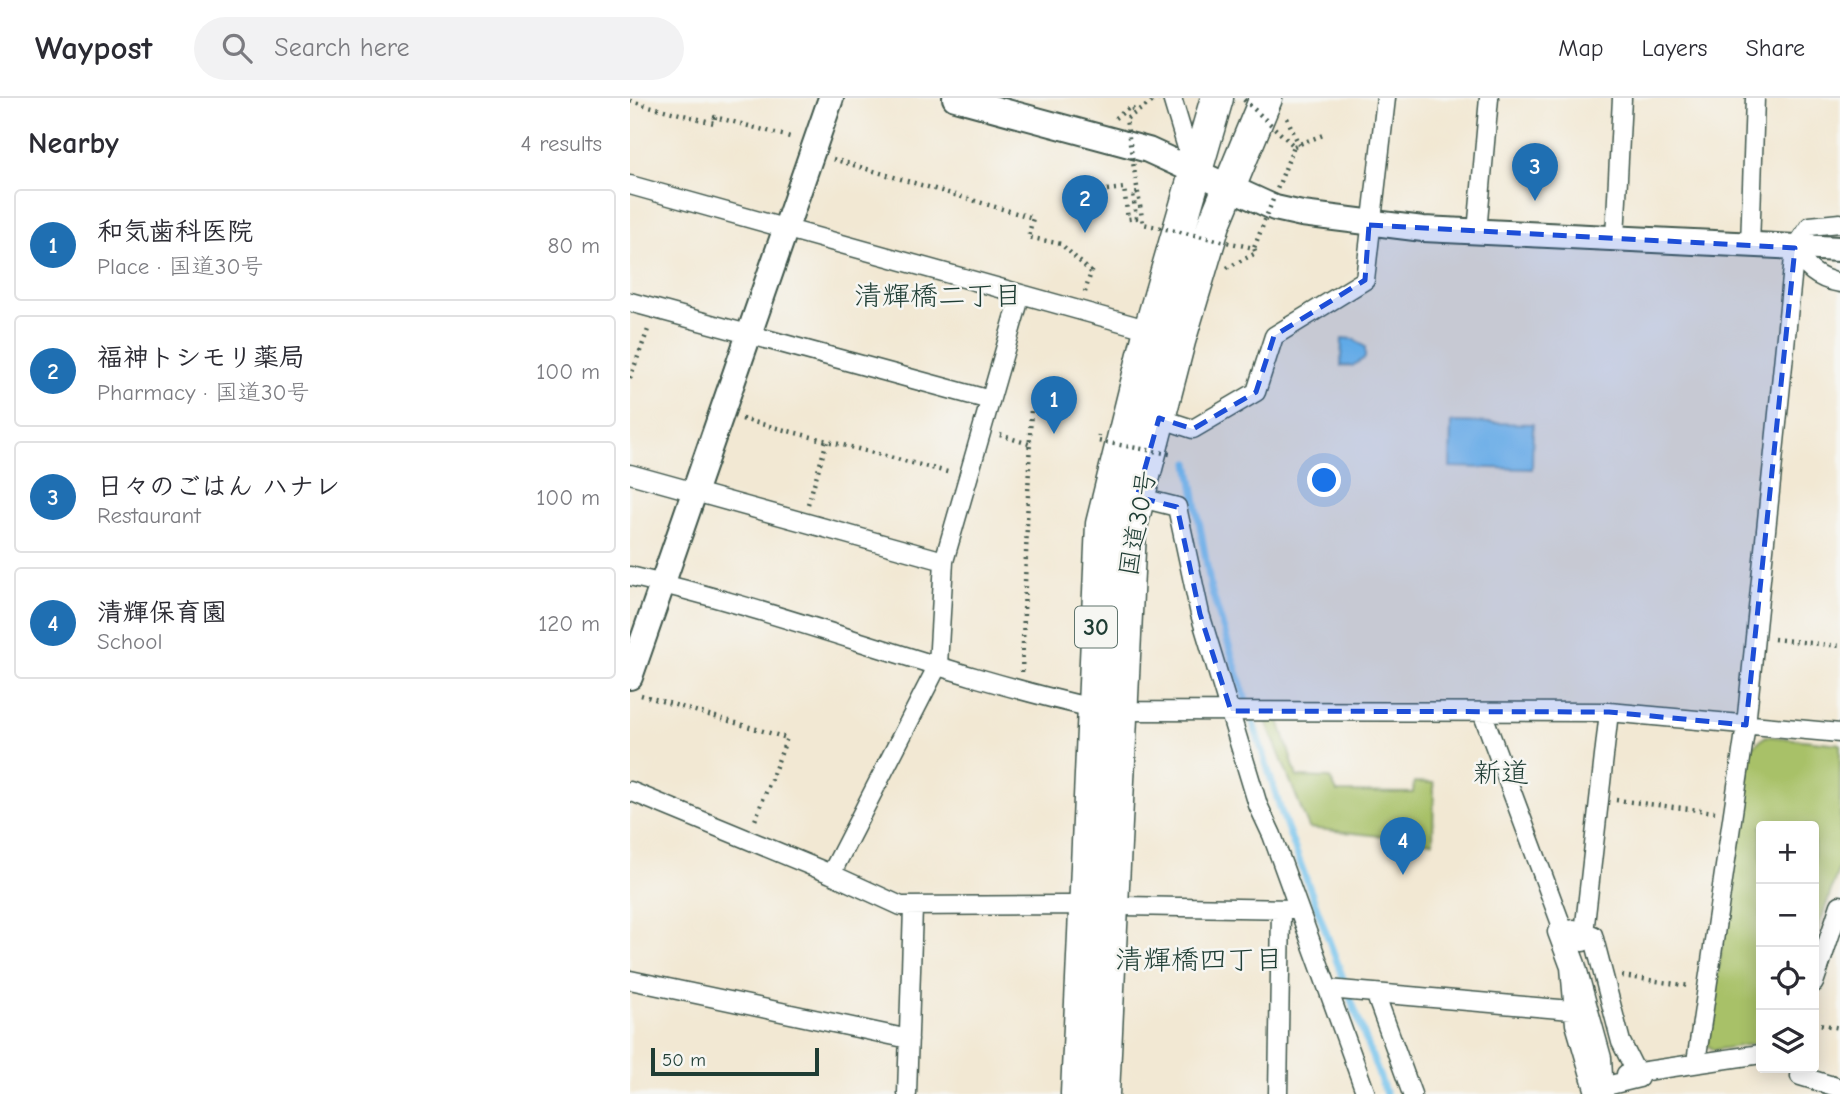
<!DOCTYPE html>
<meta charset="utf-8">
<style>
:root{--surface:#fff;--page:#f2f2f3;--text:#2b2b33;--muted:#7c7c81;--line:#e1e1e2;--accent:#1f6fb2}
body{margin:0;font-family:"Comic Neue","Klee One",sans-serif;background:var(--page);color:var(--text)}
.controls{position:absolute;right:21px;bottom:21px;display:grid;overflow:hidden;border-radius:7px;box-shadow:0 4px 18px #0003}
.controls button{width:63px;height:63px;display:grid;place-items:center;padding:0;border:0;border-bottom:2px solid var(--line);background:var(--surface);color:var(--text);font:35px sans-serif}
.scale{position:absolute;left:21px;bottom:18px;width:168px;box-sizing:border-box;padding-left:7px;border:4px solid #1f3d34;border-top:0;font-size:19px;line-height:24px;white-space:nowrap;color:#1f3d34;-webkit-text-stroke:5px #f6f6f2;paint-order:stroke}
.you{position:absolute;left:695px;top:383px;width:24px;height:24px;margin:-18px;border:5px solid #fff;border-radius:50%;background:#1a73e8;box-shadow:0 0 0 10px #1a73e833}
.badge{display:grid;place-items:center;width:46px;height:46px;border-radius:50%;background:var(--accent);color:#fff;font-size:23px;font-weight:700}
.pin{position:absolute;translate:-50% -58px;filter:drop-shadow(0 2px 4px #0008)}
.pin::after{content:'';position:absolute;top:37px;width:24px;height:21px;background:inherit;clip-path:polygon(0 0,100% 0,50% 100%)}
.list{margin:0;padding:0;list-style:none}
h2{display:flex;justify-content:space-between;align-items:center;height:91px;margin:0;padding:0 28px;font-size:30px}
h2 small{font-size:23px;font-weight:400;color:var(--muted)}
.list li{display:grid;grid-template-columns:46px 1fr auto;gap:21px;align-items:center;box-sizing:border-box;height:112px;margin:0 14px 14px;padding:0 14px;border:2px solid var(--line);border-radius:7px}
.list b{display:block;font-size:26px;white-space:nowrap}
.list p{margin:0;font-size:23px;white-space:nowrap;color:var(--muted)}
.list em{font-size:23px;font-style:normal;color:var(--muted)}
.icon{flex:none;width:38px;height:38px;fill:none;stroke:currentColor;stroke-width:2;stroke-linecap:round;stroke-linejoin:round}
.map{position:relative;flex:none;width:1210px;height:996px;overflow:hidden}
header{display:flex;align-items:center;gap:42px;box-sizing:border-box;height:98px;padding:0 35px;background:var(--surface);border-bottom:2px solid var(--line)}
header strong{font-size:33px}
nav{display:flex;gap:38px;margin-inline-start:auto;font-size:24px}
.search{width:490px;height:63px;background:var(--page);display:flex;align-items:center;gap:18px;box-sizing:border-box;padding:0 24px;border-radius:38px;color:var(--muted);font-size:26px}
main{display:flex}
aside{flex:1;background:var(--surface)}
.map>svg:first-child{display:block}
.green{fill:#a8c167;stroke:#647f4e;stroke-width:2}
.water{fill:#71c1ec;stroke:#487f90;stroke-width:2}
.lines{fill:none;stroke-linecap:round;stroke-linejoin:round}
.stream{stroke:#71c1ec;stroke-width:7}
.street-casing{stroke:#3f574c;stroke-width:21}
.secondary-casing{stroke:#3f574c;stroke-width:28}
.highway-casing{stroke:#3f574c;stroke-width:35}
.path{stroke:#3f574c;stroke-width:4.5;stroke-dasharray:2 5;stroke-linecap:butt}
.street{stroke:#fff;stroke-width:18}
.secondary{stroke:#fff;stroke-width:24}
.highway{stroke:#fff;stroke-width:32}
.path-bridge{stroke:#3f574c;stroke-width:4.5;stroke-dasharray:2 5;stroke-linecap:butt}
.marked{fill:#1d4ed8;fill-opacity:0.2;stroke:#1d4ed8;stroke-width:5;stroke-dasharray:14 9;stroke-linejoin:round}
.labels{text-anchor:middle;stroke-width:5;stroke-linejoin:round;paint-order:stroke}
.shield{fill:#f6f6f2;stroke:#60746d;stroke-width:2}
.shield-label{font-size:24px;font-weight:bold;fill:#1f3d34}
.street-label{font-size:26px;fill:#1f3d34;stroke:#f6f6f2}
.neighbourhood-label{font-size:28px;fill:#1f3d34;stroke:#f6f6f2}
</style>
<header>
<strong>Waypost</strong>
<div class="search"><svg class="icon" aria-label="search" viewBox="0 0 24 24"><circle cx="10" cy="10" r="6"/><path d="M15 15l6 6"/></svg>Search here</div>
<nav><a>Map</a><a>Layers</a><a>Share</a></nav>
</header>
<main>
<aside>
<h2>Nearby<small>4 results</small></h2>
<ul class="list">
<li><span class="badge">1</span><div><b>和気歯科医院</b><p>Place · 国道30号</p></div><em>80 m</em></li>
<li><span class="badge">2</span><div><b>福神トシモリ薬局</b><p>Pharmacy · 国道30号</p></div><em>100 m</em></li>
<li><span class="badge">3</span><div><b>日々のごはん ハナレ</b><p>Restaurant</p></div><em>100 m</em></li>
<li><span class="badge">4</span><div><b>清輝保育園</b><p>School</p></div><em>120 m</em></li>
</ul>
</aside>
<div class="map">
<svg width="1210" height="996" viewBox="0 0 1210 996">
<rect width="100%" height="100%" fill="#f6f6f2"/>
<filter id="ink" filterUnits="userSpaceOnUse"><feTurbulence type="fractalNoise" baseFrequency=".0143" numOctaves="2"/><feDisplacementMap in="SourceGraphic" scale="14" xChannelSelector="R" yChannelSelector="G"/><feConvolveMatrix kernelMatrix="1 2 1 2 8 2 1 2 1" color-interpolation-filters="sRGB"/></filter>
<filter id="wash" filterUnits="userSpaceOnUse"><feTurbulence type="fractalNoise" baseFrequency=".00686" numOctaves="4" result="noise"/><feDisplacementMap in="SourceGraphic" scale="28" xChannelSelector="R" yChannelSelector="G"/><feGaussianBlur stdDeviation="1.57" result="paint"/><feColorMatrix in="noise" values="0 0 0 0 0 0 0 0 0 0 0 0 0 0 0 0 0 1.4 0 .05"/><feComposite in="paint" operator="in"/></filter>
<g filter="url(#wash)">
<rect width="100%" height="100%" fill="#f2e8d3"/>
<path class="green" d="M649 622 667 679 700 680 707 694 783 695 784 684 804 685 803 744 679 730 636 623Z
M1136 638 1210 646V766L1184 843V728H1131V945L1084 952 1077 947 1121 649Z"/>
<path class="water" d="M712 240 723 241 735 249V260L722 268H711Z
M821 324 903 326 902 371 820 369Z"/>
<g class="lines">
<path class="stream" d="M559 365 581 491 652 716 756 996"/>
</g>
</g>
<g filter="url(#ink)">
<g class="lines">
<g class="street-casing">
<path id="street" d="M542 0 563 70
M0 87 520 232
M847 134 859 0
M985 140 992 0
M1120 148 1125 0
M1165 150C1175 170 1187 181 1210 185
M0 204 360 302
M529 320 563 331 626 294 644 238 735 182 756 0
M0 376 314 463
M507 399 547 409 570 516 628 707 642 737 736 996
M0 478C157 514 307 575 463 610L490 613 979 614 1210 635
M852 614 946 866 972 960 974 996
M0 693 201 776 271 808 437 807 667 811
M201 776 308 567 314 463 391 196
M944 831 963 837 991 944 1009 980 964 991 945 926 940 869 927 834Z
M953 844 979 614
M0 882 279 941
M1184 885 1210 807
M698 891 953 913
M745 895 782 996
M1066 964 1116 627 1165 150 1180 128 1210 125
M996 976 1131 956
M1170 978 1210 990
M277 996 283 810
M648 996 651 813"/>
</g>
<g class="secondary-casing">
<path id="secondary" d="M325 0 518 52 645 110 672 116 793 131 1210 151
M0 579 201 0"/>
</g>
<g class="highway-casing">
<path id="highway" d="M447 996 472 426 520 232 587 0
M473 996 500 432 549 243 584 126 636 0"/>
</g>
<path class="path" d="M0 3 84 25 85 19 164 40
M485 20 501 9 506 15
M657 20 669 47
M664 48 696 36
M203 61 403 120 398 139 431 146 461 174 455 194
M477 92 494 90 498 121 506 120 503 95 508 94
M597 170 626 155 624 150
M0 280 19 229
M112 321 321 375
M370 337 399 346
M178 406 197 343
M1144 541 1210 548
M392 574 401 309
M11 597 157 640 124 725
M986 702 1085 714
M992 878 1060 888
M1184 925 1210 930"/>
<use href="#street" class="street"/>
<use href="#secondary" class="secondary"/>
<use href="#highway" class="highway"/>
<path class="path-bridge" d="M528 0 496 21 513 126 624 150 664 48 612 0
M469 337 468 343 540 356 539 360"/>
</g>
</g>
<path class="marked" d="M739 127 1165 150 1116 627 979 614 601 613 570 516 547 409 507 399 529 320 563 331 626 294 644 238 735 182Z"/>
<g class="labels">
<rect class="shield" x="445" y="508.5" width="42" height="41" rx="5"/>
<g class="shield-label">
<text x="466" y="537">30</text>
</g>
<g class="street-label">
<text transform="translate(507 425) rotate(-80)" y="9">国道30号</text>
</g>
<g class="neighbourhood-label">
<text x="308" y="207">清輝橋二丁目</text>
<text x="871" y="684">新道</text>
<text x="569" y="871">清輝橋四丁目</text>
</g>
</g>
</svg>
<div class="controls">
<button>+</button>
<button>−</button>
<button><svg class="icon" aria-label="locate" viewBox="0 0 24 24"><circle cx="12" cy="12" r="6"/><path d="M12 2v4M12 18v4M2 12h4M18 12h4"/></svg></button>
<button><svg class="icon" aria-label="layers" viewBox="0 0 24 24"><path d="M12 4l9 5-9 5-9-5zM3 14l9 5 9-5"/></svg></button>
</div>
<div class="scale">50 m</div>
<div class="you"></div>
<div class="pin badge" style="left:424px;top:336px">1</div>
<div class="pin badge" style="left:455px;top:135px">2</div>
<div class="pin badge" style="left:905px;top:103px">3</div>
<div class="pin badge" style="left:773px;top:777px">4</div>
</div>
</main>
